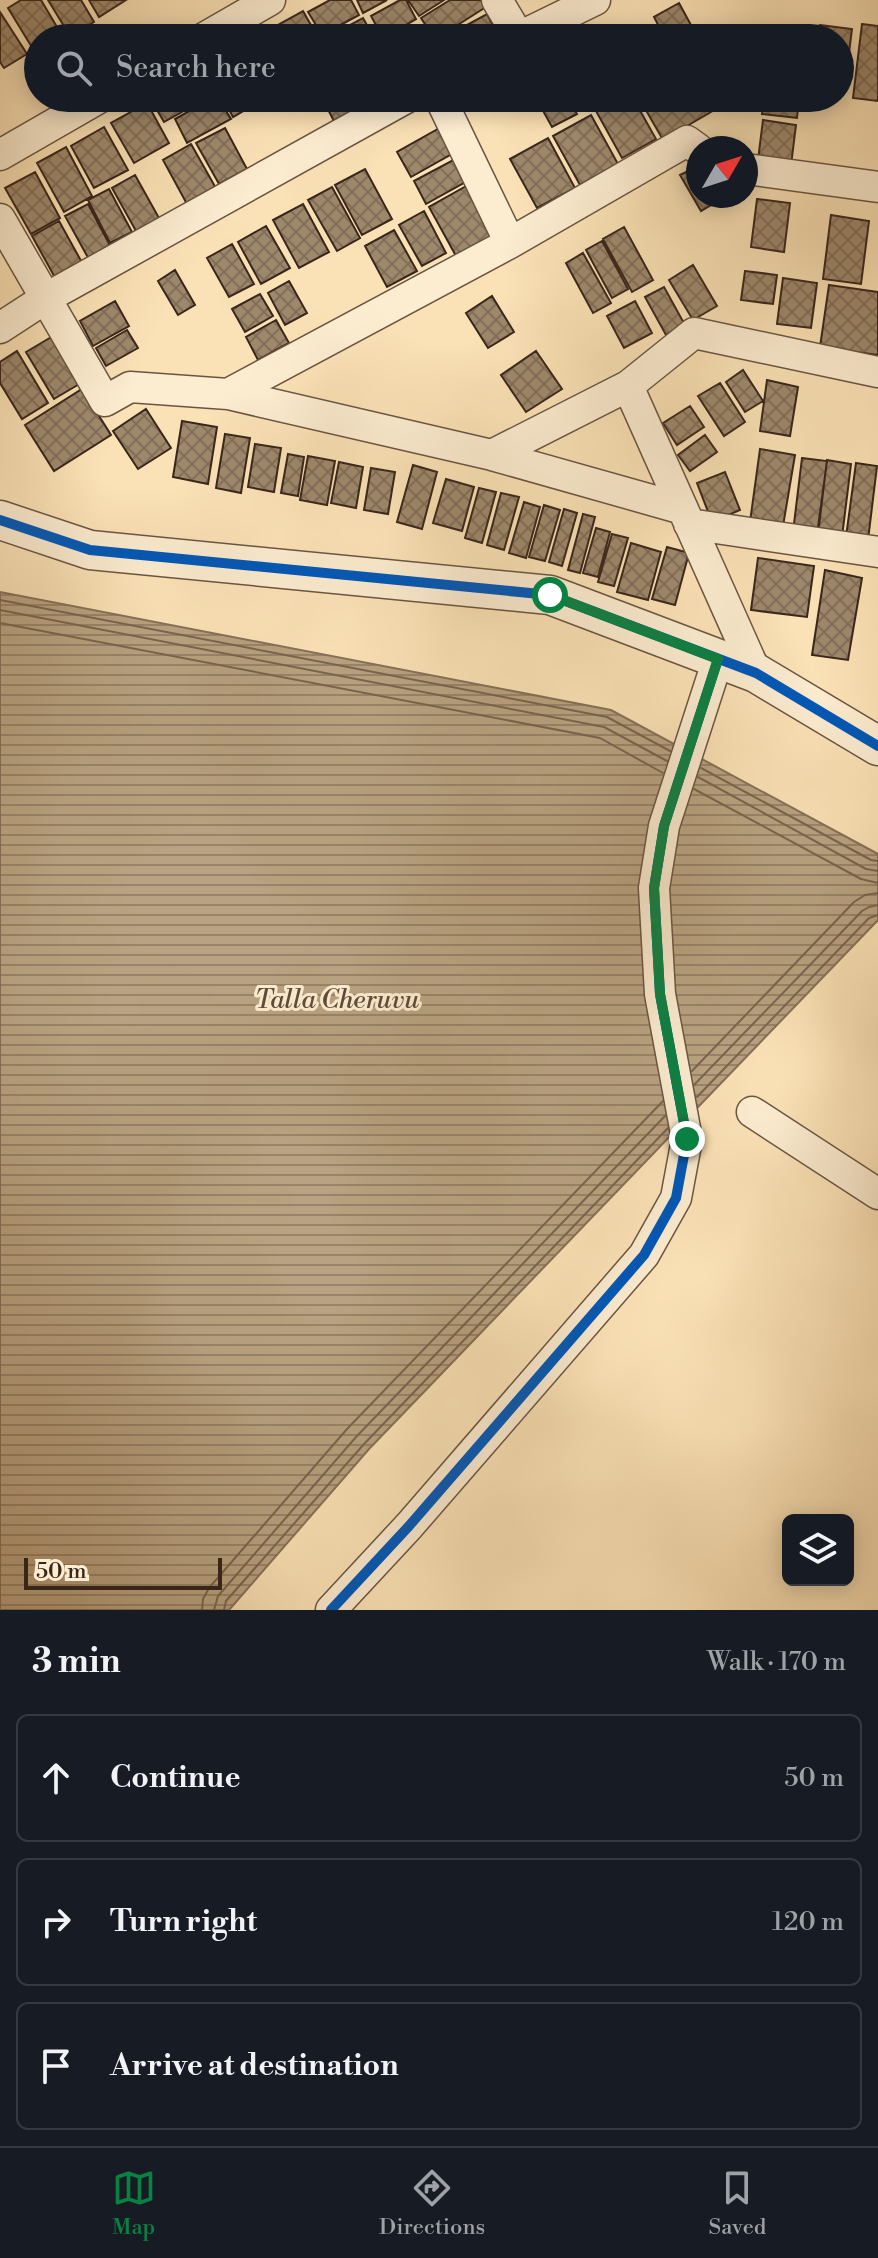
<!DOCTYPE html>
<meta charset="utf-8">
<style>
:root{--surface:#171b24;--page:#242831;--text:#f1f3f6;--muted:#9ea1a6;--line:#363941;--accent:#0b8043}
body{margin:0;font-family:"Libre Bodoni",serif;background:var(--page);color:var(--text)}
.controls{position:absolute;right:24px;bottom:24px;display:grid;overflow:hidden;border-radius:12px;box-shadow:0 4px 20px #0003}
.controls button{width:72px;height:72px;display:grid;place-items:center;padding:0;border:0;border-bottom:2px solid var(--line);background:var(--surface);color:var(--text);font:40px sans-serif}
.compass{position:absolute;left:686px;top:136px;width:72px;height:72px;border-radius:50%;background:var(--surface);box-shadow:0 4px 20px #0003;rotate:51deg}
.scale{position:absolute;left:24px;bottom:20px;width:198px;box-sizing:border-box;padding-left:8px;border:4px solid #39261b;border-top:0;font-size:22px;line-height:28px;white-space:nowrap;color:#39261b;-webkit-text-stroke:6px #fcecd0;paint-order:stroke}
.stop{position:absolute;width:24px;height:24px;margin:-18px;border:6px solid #0b8043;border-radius:50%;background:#fff}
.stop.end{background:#0b8043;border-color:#fff;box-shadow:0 2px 8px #0008}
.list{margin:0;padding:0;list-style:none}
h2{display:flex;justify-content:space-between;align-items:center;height:104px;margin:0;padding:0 32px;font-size:34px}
h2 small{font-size:26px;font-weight:400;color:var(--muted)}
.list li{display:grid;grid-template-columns:52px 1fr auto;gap:24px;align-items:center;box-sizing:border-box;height:128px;margin:0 16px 16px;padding:0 16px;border:2px solid var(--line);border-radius:12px}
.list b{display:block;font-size:30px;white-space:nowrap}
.list em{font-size:26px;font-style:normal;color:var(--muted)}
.icon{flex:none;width:44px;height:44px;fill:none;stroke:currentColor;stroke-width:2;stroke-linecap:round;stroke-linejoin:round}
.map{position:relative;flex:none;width:878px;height:1610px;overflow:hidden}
.search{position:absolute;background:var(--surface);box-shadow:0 4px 20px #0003;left:24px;right:24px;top:24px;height:88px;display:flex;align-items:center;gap:20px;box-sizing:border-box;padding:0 28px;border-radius:44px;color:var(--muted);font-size:30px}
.sheet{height:536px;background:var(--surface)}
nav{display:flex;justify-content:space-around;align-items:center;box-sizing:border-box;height:112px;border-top:2px solid var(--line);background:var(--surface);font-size:22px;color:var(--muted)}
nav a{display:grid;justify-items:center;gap:4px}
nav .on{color:var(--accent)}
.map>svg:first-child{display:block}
.water{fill:url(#water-rules);stroke:#867058;stroke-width:2}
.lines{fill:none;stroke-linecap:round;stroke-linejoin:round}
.shore{stroke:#79644e;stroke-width:2}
.building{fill:url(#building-cross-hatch);stroke:#39261b;stroke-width:2}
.minor-casing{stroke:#6a5542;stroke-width:33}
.tertiary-casing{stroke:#6a5542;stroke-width:41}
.minor{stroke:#fcecd0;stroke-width:30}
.tertiary{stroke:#fcecd0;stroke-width:38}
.cycleway-casing{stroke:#fcecd0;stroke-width:15}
.cycleway{stroke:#0057b8;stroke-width:10}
.route{stroke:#0b8043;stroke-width:10}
.labels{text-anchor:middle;stroke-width:6;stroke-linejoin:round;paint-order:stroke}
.water-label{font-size:26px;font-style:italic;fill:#5f4b3a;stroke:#fcecd0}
</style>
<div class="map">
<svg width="878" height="1610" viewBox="0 0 878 1610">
<defs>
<pattern id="water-rules" width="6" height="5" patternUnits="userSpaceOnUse" patternTransform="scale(2)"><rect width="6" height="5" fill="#b9a281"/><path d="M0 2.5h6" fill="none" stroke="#978469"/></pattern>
<pattern id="building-cross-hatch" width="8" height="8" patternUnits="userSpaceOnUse" patternTransform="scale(2)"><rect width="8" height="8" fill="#9e886c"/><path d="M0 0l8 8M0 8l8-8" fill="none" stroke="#826f58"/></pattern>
</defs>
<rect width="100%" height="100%" fill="#fbe2b6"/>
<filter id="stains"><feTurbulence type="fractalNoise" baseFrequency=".0025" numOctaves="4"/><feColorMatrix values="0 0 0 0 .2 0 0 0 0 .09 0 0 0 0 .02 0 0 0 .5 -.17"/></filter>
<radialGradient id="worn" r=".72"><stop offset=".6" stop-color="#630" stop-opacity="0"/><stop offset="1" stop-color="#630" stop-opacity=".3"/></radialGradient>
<path class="water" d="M0 592 611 710 878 854V920L369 1449 229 1610H0Z"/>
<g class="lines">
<path class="shore" d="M0 600 607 717 670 751
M0 610 604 727 667 761
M0 623 600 738 663 773
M701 768 871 860 878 861
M698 777 866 869 878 871
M694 789 861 879 878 883
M692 1071 854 902 865 895 878 893
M694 1085 862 911 869 907 878 905
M697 1097 869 918 878 915
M202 1610 203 1599 209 1588 347 1429 663 1101
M214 1610 218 1596 356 1437 665 1116
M224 1610 226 1601 364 1444 668 1128"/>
</g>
<path class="building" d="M21 0H41L63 37 38 38V52L36 54 8 8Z
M48 0H81L94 22 70 36Z
M89 0H126L99 17Z
M330 0H351L359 15 322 35 308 12Z
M357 0H387L363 13Z
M400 0H406L416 19 383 38 371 16Z
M408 0H444L419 16Z
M450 0H482L486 7 437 38H434L421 18Z
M679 3 698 38H665L654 17Z
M303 11 316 34 309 38H269L265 32Z
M0 12 27 54 4 68 0 62Z
M487 14 500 38H443Z
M363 18 374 38H333L331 35Z
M862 24 878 26V101L853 98Z
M820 25 852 29 844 92H840V38H818Z
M150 98H207L164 122Z
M213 98H218L231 119 187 143 175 119Z
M223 98H263L264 99 233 117Z
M322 98H365L370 108 336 125Z
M536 98H568L577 114 552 127Z
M574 98H605L581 111Z
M621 98H633L656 139 622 158 596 111Z
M639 98H719L723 105 663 140Z
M764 98H799L797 118 762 114Z
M147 103 169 143 134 163 111 123Z
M591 115 618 164 580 185 553 136Z
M763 120 796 125 791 165 758 160Z
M443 126 457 151 411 177 397 152Z
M104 127 128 170 94 188 71 146Z
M225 128 247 169 219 184 196 143Z
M548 138 575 188 537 208 510 159Z
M191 144 217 190 188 206 163 160Z
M66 147 92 196 64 212 37 163Z
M457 158 469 180 426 204 414 181Z
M698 166V196L724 197 701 211 680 175Z
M365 169 392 219 362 235 335 185Z
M35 172 60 218 31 234 5 188Z
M135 175 159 218 136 231 112 188Z
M468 185 495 234 456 256 429 207Z
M332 187 360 238 337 251 308 200Z
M109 189 132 232 110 243 88 200Z
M757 199 790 203 784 252 751 247Z
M88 204 113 251 91 263 65 216Z
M303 204 329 252 299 268 273 220Z
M424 211 446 253 422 266 399 225Z
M831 215 869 221 861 284 823 279Z
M59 221 85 268 58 283 32 236Z
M266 226 290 268 261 284 238 242Z
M624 227 653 280 632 292 603 239Z
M394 230 417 271 387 287 365 246Z
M602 241 628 289 612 298 586 250Z
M232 244 254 284 229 297 207 258Z
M583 253 611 303 593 313 566 263Z
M693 265 717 306 693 320 669 280Z
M175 270 195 305 178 315 158 281Z
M745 271 777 275 773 304 741 300Z
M783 278 817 283 811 328 777 324Z
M289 281 307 313 285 325 268 293Z
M829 285 878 292V355L820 347Z
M664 287 685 325 666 335 645 297Z
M260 294 273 316 245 332 232 309Z
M492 296 514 332 488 348 466 313Z
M115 301 129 326 93 346 80 321Z
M635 301 652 333 624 348 607 316Z
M276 320 289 343 258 360 246 337Z
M127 330 138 348 106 366 96 348Z
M53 336 81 383 54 399 26 352Z
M17 351 48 403 22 419 0 383V362Z
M536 351 562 389 526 412 501 375Z
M743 370 763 401 745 412 726 382Z
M767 380 798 387 790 436 760 431Z
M720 383 745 422 724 436 698 396Z
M82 389 111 435 54 471 25 425Z
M690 406 704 427 677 445 663 423Z
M146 409 171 448 138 469 113 431Z
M182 421 217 427 208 484 173 477Z
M225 434 250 438 241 493 216 488Z
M705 435 717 452 690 471 678 455Z
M255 444 281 448 274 492 248 487Z
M760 449 795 455 783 526 750 522Z
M288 454 304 457 298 496 281 493Z
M308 456 335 461 327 505 300 500Z
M802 458 827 461 817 535 793 532Z
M827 460 851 464 842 537 818 534Z
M339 462 363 467 356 508 331 503Z
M856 463 877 466 868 540 846 537Z
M413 465 437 472 422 529 397 522Z
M371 468 395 472 388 514 364 510Z
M725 472 740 510 712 522 697 483Z
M446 479 474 487 462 531 433 523Z
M479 488 496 492 482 543 465 538Z
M501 493 519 497 504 550 487 545Z
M524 502 540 507 526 558 509 553Z
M544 505 560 510 545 561 529 557Z
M564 509 577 513 562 566 549 562Z
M583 514 595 517 580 573 568 570Z
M596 528 610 532 598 577 583 573Z
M612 534 628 538 614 586 598 582Z
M631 543 661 552 648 600 617 592Z
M667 547 689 553 675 605 652 599Z
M758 558 814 566 807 617 751 610Z
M825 570 862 578 848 660 812 655Z"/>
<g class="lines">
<g class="minor-casing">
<path id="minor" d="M497 0 519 37 595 0
M204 38 270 0
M440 98 510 243
M0 155 99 98
M746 169 878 187
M0 219 105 401 130 387 228 394 510 243 687 141 698 149
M0 328 46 298 406 98
M228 394 492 455 683 509
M492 455 628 386
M689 524 878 552
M756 673 628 386 694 333 878 372
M752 1112 878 1194
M331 1610 409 1526 644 1255 676 1198 687 1139 660 994 654 888 664 826 718 659"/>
</g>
<g class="tertiary-casing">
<path id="tertiary" d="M0 520 90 550 550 595 756 673 878 746"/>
</g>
<use href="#minor" class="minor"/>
<use href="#tertiary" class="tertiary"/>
<g class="cycleway-casing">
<path id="cycleway" d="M0 520 90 550 550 595 756 673 878 746
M331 1610 409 1526 644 1255 676 1198 687 1139 660 994 654 888 664 826 718 659"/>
</g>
<use href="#cycleway" class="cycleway"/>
</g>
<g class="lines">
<path class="route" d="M550 595 718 659 664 826 654 888 660 994 687 1139"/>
</g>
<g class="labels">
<g class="water-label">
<text x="337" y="1008">Talla Cheruvu</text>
</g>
</g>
<rect width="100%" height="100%" filter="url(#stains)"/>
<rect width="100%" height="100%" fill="url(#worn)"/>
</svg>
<div class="controls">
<button><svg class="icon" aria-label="layers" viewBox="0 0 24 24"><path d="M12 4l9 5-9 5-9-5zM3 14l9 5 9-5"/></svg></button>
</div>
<svg class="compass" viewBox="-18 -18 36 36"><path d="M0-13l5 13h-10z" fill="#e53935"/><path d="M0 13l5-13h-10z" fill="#9ea1a6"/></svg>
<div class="scale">50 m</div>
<div class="stop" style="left:550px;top:595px"></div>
<div class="stop end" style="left:687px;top:1139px"></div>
<div class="search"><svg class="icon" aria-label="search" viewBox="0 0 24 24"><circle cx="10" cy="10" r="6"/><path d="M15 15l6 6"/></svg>Search here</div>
</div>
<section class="sheet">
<h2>3 min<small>Walk · 170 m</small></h2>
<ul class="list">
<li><svg class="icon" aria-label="ahead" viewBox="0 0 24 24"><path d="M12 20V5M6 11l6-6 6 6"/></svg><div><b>Continue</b></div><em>50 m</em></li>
<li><svg class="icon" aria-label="right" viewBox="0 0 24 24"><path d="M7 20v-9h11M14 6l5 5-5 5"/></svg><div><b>Turn right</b></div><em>120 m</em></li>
<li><svg class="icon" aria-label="arrive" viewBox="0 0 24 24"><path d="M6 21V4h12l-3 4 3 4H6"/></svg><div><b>Arrive at destination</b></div></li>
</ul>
</section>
<nav>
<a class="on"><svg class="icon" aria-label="map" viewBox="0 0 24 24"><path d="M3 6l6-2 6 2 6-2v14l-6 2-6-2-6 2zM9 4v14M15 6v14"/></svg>Map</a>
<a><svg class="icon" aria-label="directions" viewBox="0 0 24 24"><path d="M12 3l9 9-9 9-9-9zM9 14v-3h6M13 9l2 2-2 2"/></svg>Directions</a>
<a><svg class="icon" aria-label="saved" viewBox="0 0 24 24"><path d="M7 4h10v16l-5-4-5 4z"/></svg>Saved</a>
</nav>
